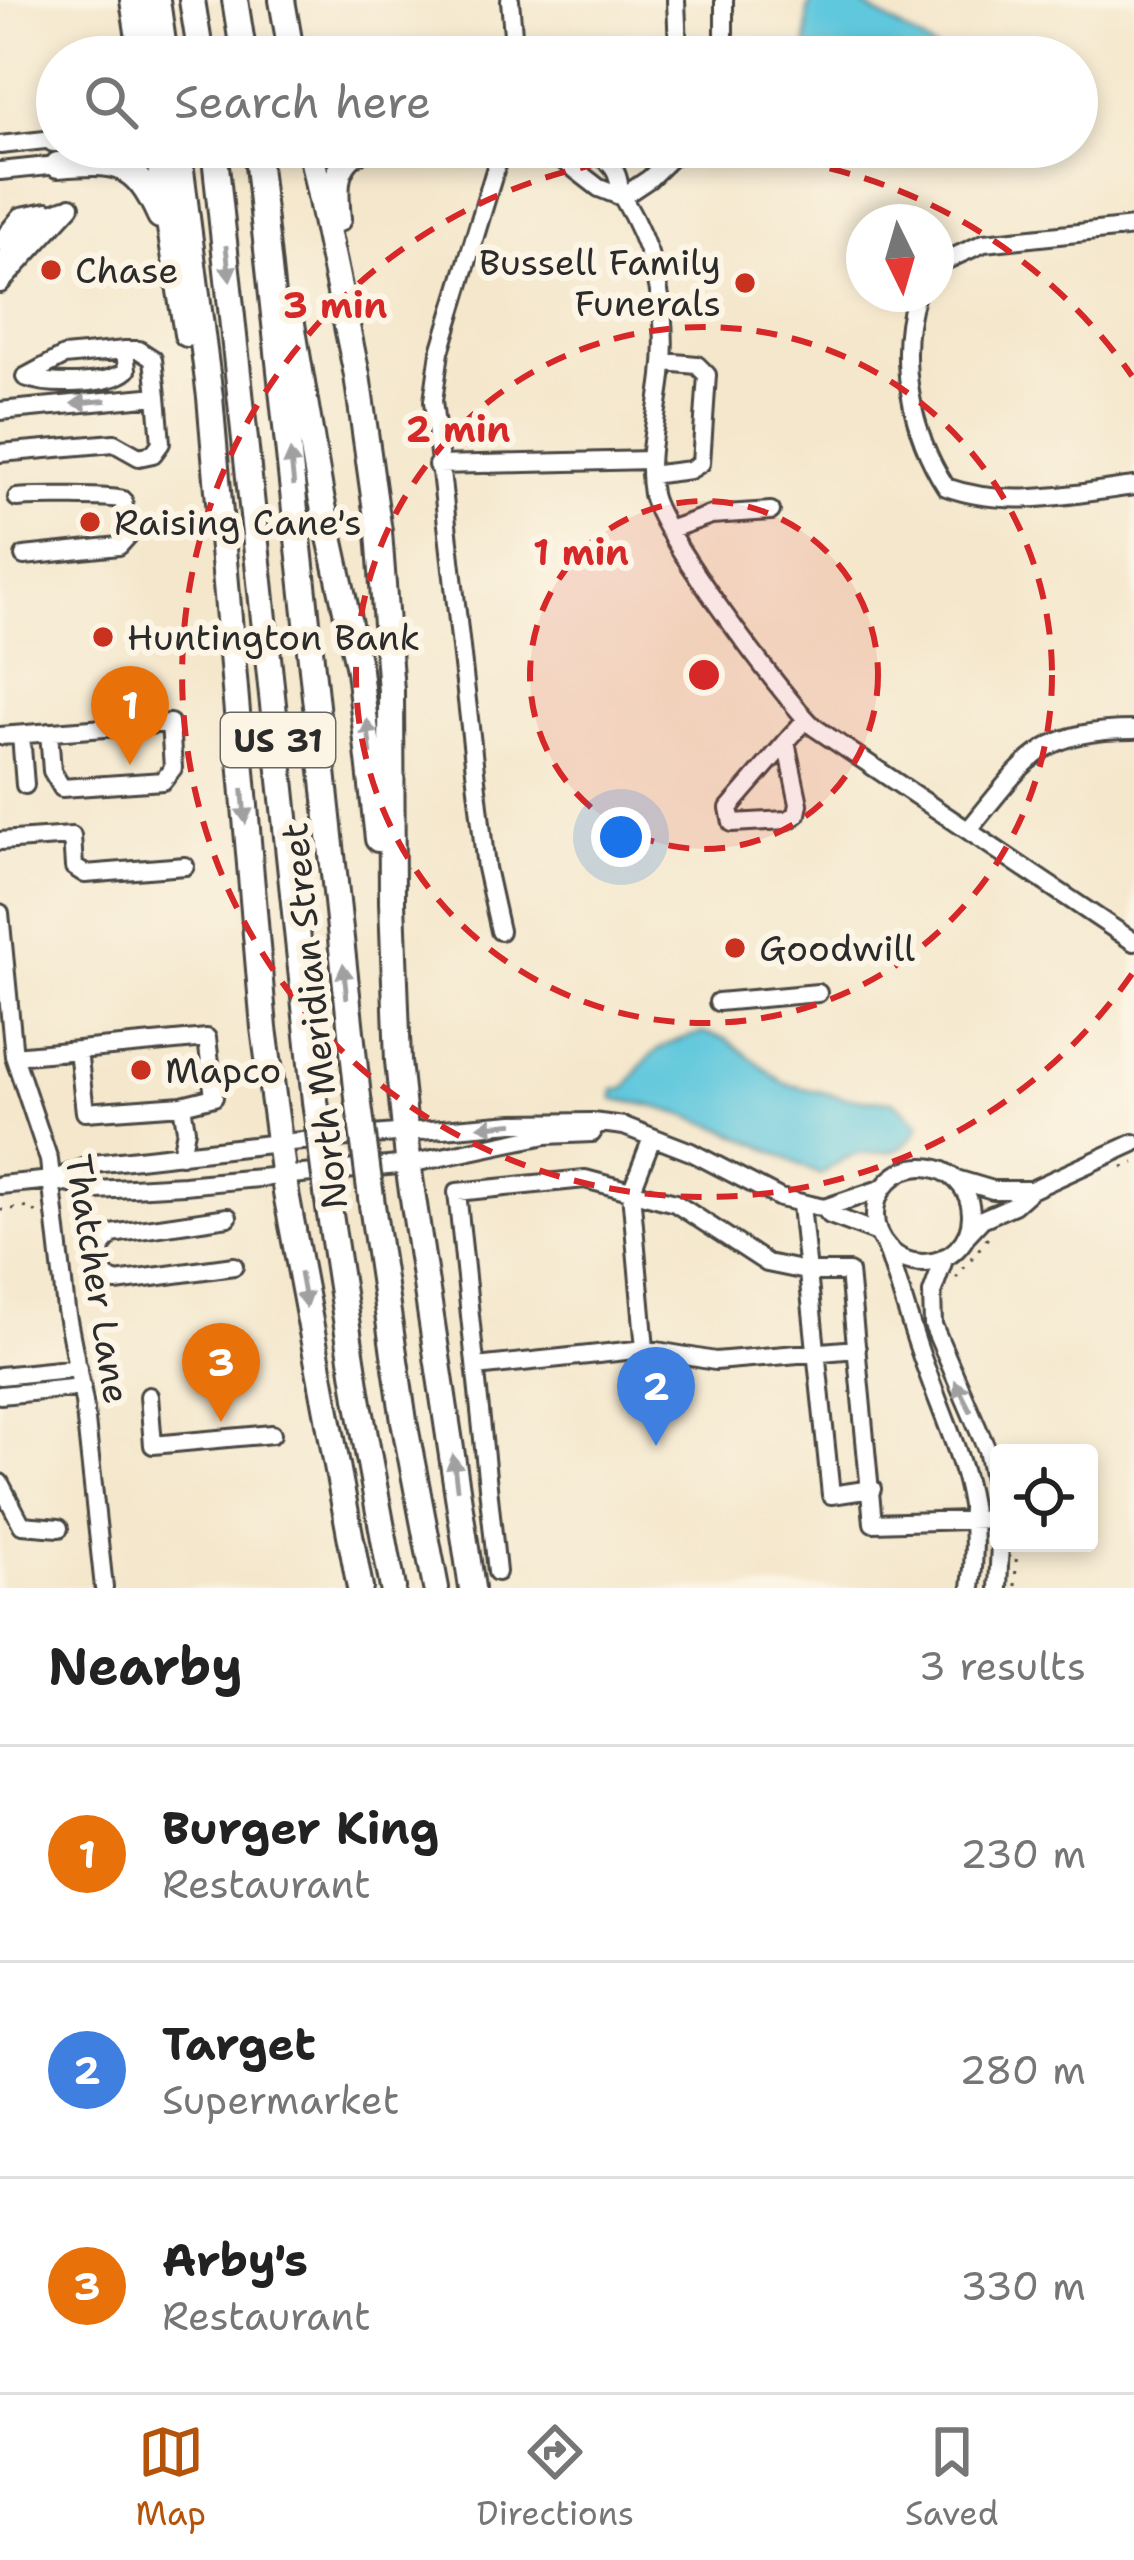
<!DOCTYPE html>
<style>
:root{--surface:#fff;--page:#f2f2f2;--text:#222;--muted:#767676;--line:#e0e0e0;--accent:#b45309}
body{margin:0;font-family:"Shantell Sans",sans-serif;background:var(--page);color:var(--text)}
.controls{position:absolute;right:36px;bottom:36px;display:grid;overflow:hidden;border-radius:12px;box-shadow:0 6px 18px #0003}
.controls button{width:108px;height:108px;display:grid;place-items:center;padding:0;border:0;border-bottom:3px solid var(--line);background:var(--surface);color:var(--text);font:60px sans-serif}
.compass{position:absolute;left:846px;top:204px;width:108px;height:108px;border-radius:50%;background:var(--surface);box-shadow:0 6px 18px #0003;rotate:175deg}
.you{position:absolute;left:621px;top:837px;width:42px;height:42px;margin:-30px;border:9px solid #fff;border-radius:50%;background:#1a73e8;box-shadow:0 0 0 18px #1a73e833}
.badge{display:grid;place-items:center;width:78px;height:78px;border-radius:50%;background:var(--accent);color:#fff;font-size:39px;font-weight:700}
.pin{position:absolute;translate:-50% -99px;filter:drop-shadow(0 3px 6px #0008)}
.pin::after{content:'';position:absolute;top:63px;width:42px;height:36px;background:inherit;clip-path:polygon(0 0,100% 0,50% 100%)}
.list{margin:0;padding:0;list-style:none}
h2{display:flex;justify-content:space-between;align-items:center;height:156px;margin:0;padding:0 48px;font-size:51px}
h2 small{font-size:39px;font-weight:400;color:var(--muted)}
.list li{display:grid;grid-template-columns:78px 1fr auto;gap:36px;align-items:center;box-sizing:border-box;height:216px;padding:0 48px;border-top:3px solid var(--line)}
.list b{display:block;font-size:45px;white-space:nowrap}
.list p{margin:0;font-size:39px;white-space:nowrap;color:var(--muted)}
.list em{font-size:39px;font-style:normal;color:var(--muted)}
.icon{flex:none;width:66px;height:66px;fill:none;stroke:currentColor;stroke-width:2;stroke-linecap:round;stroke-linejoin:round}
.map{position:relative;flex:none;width:1134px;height:1588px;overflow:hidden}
.search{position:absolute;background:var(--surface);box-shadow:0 6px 18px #0003;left:36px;right:36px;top:36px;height:132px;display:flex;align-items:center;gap:30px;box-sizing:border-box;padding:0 42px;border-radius:66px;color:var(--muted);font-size:45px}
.sheet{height:804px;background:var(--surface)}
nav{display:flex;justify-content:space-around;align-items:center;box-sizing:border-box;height:168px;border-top:3px solid var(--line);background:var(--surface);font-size:33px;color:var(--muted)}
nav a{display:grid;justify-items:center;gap:6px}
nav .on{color:var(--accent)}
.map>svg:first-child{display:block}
.water{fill:#61c8dd;stroke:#467a84;stroke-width:3}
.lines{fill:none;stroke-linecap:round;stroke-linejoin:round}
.minor-casing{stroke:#494743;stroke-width:22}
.highway-casing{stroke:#494743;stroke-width:30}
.path{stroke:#494743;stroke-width:3;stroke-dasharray:3 9;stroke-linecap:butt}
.minor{stroke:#fff;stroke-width:16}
.highway{stroke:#fff;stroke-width:24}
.highway-bridge-casing{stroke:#494743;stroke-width:30;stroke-linecap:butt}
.highway-bridge{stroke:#fff;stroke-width:24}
.oneway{fill:#a0a0a0}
.ring{fill:none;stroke:#d62828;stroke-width:6;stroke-dasharray:21 15}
.poi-dot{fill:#c8321e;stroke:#fcf5e5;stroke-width:4.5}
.labels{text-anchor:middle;stroke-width:12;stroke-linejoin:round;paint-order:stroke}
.shield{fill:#fcf5e5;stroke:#6a6863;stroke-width:3}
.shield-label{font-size:33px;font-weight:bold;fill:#2b2b2b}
.poi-label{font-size:36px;fill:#2b2b2b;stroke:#fcf5e5;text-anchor:start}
.street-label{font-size:36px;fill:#2b2b2b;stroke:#fcf5e5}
.centre{fill:#d62828;stroke:#fcf5e5;stroke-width:6}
.ring-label{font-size:36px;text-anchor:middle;font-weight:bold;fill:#d62828;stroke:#fcf5e5;stroke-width:12;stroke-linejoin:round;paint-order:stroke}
</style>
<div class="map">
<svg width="1134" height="1588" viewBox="0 0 1134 1588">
<rect width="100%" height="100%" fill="#fcf5e5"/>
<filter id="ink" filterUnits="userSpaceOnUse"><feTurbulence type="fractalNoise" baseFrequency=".00833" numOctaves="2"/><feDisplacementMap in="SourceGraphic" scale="24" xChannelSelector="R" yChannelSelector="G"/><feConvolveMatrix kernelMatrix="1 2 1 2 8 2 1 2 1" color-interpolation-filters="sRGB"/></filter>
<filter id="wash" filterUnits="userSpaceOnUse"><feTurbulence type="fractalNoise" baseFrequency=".004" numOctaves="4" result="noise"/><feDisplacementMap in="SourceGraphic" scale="48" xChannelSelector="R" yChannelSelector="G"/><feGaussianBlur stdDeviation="2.7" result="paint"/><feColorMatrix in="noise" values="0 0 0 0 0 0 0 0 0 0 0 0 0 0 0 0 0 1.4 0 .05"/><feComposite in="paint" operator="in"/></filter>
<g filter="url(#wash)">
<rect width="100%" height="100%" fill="#f4e7cc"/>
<path class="water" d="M815 0H855L948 57H806L808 7Z
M703 1033 726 1039 785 1084 848 1098 893 1101 920 1124C901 1161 888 1149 854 1155 842 1158 830 1168 820 1175 753 1141 689 1109 614 1099V1090L625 1089C650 1052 659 1043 703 1033Z"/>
</g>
<g filter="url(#ink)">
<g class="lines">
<g class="minor-casing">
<path id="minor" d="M510 0 515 57
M724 0V57
M673 57 678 50 676 0
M0 145 54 139
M546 147 599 188 622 197
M591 147C599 155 612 163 616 173 620 182 619 191 624 200 656 255 669 311 662 376 658 415 645 455 652 494 659 532 783 698 814 727L1134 942
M0 171 58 165
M622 197 649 179 682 147
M0 242 21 216 47 211
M0 264 39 218 65 208
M936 265 984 243 1134 227
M0 284 71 206
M916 294C896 357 911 433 946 487 1007 509 1072 494 1134 486
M125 350 127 370C109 386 47 386 25 377L64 356Z
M125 350H139L153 359 157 396
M0 411 157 396 161 443 153 454 139 457 114 443 0 453
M437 465 650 460
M650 475 690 470 701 463 707 375 697 365 664 362
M17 498C32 496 114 496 123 500L128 536 119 546 24 556
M668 530 711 515 771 511
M21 735 25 785
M0 736 170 723 173 768 163 781 62 788 52 771 49 732
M786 742 799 804 797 814 788 820 732 823 729 808 806 719
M970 828C1026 760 1039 730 1134 730
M0 841 72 836 74 867 85 874 185 866
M0 913 14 1056 49 1160 66 1310 84 1402 104 1588
M500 931 486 868 433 401 440 352 502 147
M718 1002 818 993
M78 1050 85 1112 182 1105
M14 1056 207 1038 214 1097 182 1105 186 1130 181 1155
M875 1215a48 48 0 1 1 96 0a48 48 0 1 1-96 0Z
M956 1179 993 1190H1031
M53 1180 97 1190 184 1185 409 1164 546 1135 592 1133
M0 1185 52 1180 94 1164 279 1143 513 1123 592 1122 624 1126 691 1152 780 1198 824 1208 830 1215 878 1233
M801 1205 831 1495 872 1489
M824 1208 883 1188
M228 1217 112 1234 100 1248 104 1276 116 1282 234 1266
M968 1234 982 1219 1014 1205 1031 1190 1134 1143
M886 1247C901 1288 911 1330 927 1371 957 1454 983 1496 971 1588
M945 1257 932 1293 933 1325 987 1450 999 1507
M645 1349 631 1192 652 1138
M476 1367 645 1349 715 1361 857 1349
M0 1376 78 1368
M0 1395 82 1387
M149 1396 153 1445 272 1434
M0 1483 22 1525 59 1528
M497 1572 457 1192 585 1179 675 1203 767 1263 811 1272H849L873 1523 999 1519
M998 1588 1000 1543"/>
</g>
<g class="highway-casing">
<path id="highway" d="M133 0 142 57
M157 0 165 57
M192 0 201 57
M235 0 244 57
M282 0 292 57
M54 139H57
M157 147 187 334
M178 147 210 397 264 1028 286 1193 360 1588
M214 147 315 1101
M256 147 358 1097
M310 147 357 375 379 532 391 691 392 902 398 1061 410 1178 472 1588
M58 165C116 160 135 160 160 216
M338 219C335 188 332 161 365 147
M290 312 321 496 359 670 378 839
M372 1205 404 1421 436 1588
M329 1208 358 1398 393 1588"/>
</g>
<path class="path" d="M1122 1167 1134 1163
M0 1210 31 1207 37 1214
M956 1278 991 1234
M1015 1586 1017 1543"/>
<use href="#minor" class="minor"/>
<use href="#highway" class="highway"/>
<g class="highway-bridge-casing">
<path id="highway-bridge" d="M358 1097 372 1205
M315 1101 329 1208"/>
</g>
<use href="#highway-bridge" class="highway-bridge"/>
</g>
<defs><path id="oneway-solid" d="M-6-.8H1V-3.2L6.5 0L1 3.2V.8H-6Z" transform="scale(3)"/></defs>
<g class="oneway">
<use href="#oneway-solid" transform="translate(228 263) rotate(83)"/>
<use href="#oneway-solid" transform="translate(89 402) rotate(175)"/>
<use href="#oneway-solid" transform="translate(292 468) rotate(-96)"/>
<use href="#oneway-solid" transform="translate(369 737) rotate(-96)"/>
<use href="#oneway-solid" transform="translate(244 806) rotate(85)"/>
<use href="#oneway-solid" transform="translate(345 981) rotate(-96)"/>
<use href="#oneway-solid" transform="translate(496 1125) rotate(175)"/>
<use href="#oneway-solid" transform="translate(303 1290) rotate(80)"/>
<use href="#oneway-solid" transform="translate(963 1396) rotate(-117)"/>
<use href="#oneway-solid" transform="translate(455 1472) rotate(-97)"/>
</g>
</g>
<circle cx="704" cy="675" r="174" fill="#d62828" fill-opacity=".12"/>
<g class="ring">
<circle cx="704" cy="675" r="174"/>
<circle cx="704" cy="675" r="348"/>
<path d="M1132 974A522 522 0 1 1 1132 376"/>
</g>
<g class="poi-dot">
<circle cx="51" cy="270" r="12"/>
<circle cx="745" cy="283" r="12"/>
<circle cx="90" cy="522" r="12"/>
<circle cx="103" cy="637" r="12"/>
<circle cx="735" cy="948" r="12"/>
<circle cx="141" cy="1070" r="12"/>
</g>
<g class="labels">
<rect class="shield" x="221" y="713" width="114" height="54" rx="9"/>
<g class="shield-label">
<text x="278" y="752">US 31</text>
</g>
<g class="poi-label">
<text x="721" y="275" text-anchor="end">Bussell Family<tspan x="721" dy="41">Funerals</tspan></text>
<text x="75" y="283">Chase</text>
<text x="114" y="535">Raising Cane's</text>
<text x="127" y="650">Huntington Bank</text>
<text x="759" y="961">Goodwill</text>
<text x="165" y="1083">Mapco</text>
</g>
<g class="street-label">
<text transform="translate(314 1016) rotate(-96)" y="13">North Meridian Street</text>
<text transform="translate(98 1279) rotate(81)" y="13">Thatcher Lane</text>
</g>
</g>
<circle cx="704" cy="675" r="18" class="centre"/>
<g class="ring-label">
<text x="335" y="318">3 min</text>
<text x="458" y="442">2 min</text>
<text x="581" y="565">1 min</text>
</g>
</svg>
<div class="controls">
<button><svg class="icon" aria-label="locate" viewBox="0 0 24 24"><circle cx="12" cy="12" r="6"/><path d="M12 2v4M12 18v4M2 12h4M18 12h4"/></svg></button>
</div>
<svg class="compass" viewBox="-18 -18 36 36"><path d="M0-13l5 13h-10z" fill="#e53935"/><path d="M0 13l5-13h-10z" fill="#767676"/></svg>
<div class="you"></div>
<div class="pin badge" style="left:130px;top:765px;background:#e8710a">1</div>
<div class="pin badge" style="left:656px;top:1446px;background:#3f7fe0">2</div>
<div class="pin badge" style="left:221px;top:1422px;background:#e8710a">3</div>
<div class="search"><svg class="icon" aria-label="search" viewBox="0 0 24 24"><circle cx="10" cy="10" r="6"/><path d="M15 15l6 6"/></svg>Search here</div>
</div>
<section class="sheet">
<h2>Nearby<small>3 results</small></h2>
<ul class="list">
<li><span class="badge" style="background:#e8710a">1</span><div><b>Burger King</b><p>Restaurant</p></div><em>230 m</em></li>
<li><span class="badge" style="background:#3f7fe0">2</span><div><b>Target</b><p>Supermarket</p></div><em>280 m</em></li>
<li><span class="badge" style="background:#e8710a">3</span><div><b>Arby's</b><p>Restaurant</p></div><em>330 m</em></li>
</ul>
</section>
<nav>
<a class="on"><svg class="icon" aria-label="map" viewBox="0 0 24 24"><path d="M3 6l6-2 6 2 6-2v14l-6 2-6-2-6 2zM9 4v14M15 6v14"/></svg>Map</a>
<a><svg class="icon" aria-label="directions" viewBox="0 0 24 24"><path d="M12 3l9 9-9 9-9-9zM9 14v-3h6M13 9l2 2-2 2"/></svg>Directions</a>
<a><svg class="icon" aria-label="saved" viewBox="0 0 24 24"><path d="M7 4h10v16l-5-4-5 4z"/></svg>Saved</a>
</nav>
